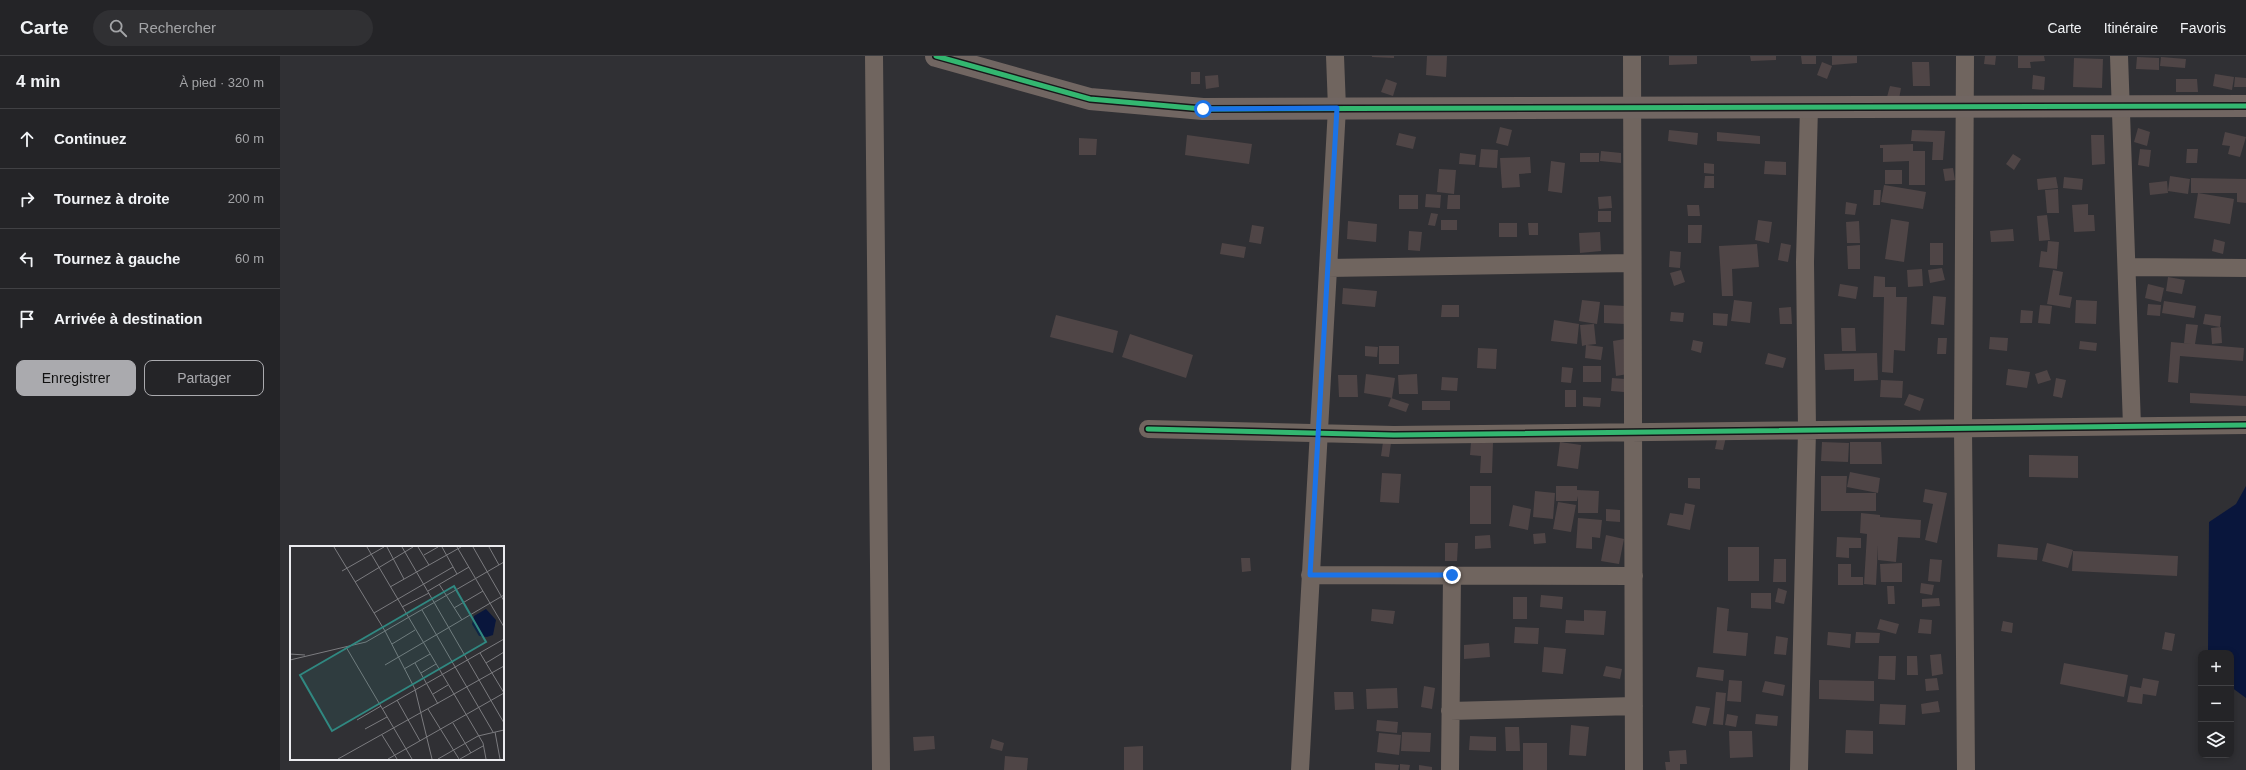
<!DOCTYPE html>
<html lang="fr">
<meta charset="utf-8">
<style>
:root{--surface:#242427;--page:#303033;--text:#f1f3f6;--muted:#a3a4a7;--line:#414144;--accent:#aaaaae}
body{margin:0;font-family:Arial,sans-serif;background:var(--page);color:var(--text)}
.controls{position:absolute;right:12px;bottom:12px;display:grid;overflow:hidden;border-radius:8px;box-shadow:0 2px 6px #0003}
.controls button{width:36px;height:36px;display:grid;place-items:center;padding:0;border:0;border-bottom:1px solid var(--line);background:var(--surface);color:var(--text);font:20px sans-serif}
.stop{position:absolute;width:12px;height:12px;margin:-9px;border:3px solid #1a73e8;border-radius:50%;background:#fff}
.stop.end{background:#1a73e8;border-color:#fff;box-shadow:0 1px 4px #0008}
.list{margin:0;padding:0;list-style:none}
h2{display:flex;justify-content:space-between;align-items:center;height:52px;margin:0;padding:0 16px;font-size:17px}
h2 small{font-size:13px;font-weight:400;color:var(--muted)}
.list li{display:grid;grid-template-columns:26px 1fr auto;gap:12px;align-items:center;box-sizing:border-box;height:60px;padding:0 16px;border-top:1px solid var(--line)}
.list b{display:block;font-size:15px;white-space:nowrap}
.list em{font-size:13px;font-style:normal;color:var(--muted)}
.actions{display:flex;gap:8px;padding:12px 16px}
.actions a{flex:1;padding:9px 0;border:1px solid var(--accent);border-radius:8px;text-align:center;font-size:14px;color:var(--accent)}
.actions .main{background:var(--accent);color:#111}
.icon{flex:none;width:22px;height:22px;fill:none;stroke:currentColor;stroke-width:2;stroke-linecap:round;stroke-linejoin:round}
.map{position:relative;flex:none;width:1966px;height:714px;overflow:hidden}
header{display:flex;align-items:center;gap:24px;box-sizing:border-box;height:56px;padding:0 20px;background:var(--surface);border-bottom:1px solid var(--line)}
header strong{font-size:19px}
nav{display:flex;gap:22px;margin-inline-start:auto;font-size:14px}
.search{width:280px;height:36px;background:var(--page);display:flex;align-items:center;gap:10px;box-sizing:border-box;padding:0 14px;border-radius:22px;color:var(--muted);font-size:15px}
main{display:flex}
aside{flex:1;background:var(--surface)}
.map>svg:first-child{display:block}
.water{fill:#09163c}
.building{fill:#4f4546}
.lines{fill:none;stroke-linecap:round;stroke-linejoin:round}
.street{stroke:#70655f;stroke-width:18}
.secondary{stroke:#716662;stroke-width:22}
.cycleway-casing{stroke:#17171a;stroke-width:8}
.cycleway{stroke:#33b770;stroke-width:5}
.route{stroke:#1a73e8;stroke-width:5}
.inset-road{fill:none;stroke:#7b7b7f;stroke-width:1}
.view{fill:#308881;fill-opacity:0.15;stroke:#308881;stroke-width:2}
.inset-edge{fill:none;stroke:#ebebef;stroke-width:2}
</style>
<header>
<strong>Carte</strong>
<div class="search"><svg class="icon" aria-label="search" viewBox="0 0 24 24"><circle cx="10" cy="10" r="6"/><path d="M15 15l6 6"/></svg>Rechercher</div>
<nav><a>Carte</a><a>Itinéraire</a><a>Favoris</a></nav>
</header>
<main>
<aside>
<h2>4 min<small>À pied · 320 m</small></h2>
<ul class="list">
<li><svg class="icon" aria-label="ahead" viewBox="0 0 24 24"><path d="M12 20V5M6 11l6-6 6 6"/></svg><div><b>Continuez</b></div><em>60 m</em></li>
<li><svg class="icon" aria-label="right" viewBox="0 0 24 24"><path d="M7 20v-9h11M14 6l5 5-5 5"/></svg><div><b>Tournez à droite</b></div><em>200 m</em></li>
<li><svg class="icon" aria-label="left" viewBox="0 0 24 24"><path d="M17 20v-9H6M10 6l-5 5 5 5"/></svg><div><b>Tournez à gauche</b></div><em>60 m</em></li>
<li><svg class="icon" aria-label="arrive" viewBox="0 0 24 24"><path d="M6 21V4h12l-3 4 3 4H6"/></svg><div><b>Arrivée à destination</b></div></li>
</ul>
<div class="actions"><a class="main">Enregistrer</a><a>Partager</a></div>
</aside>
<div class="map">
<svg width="1966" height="714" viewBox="0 0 1966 714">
<rect width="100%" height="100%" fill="#303034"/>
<path class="water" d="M1966 430V642L1951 631V597H1928L1929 466 1956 448Z"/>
<path class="building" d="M1092 0H1114V2L1092 1Z
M1147 0H1167L1166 21 1146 19Z
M1389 0H1417V8L1389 9Z
M1470 0H1496V4L1471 5Z
M1521 0H1536V8H1522Z
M1552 0H1577V7L1552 9Z
M1705 0H1716L1715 9 1704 8Z
M1738 0H1764L1765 5 1750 6 1751 12H1738Z
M1857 1 1879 2V14L1856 13Z
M1881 1 1906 3 1905 12 1880 10Z
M1794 2 1823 3 1822 32 1793 31Z
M1542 6 1552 10 1547 23 1537 19Z
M1632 6H1649L1650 30H1633Z
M911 16H920V28H911Z
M1935 18 1954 21 1952 34 1933 30Z
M938 19 939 31 926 33 925 20Z
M1753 19 1765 21 1764 34 1752 33Z
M1955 21 1966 22V31H1954Z
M1106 23 1117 27 1113 40 1101 36Z
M1896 23H1917L1918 36H1896Z
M1610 30 1621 32 1619 43 1607 41Z
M1220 71 1232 74 1228 90 1216 87Z
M1858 72 1870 76 1867 90 1854 86Z
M1389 74 1418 77 1417 89 1388 85Z
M1632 74 1665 75 1663 104H1652L1653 86 1631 85Z
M1437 76 1480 80V88L1437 85Z
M1945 76 1966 81 1960 101 1948 98 1950 90 1942 89Z
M1119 77 1136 81 1133 93 1116 89Z
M907 79 972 88 969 108 905 99Z
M1811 79H1824L1825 108 1812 109Z
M799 82 817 83 816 99H799Z
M1633 88V95H1645V129H1629V105L1603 106V92H1600V89Z
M1201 93 1218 94 1217 112 1199 111Z
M1860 93 1871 94 1869 111 1858 109Z
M1907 93H1918L1917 107H1906Z
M1321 95 1341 97V107L1320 105Z
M1180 97 1196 99 1195 109 1179 108Z
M1300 97H1319V106H1300Z
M1733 98 1741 103 1734 114 1726 108Z
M1250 101 1251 117 1239 118 1240 131 1222 132 1220 102Z
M1271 105 1285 107 1282 137 1268 135Z
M1485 105 1506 106V119L1484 118Z
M1424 107 1434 108V118L1424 117Z
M1673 112 1675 124 1665 125 1663 113Z
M1159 113 1176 114 1174 138 1157 136Z
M1605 114H1622V128H1605Z
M1425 120H1434V132H1424Z
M1890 120 1910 123 1908 138 1888 135Z
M1776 121 1778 132 1758 134 1757 123Z
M1784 121 1803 123 1802 134 1783 132Z
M1911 122 1966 123V147L1957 146V137H1911Z
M1887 125 1888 137 1870 139 1869 127Z
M1604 129 1646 136 1643 153 1601 146Z
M1778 133 1779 157H1767L1765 134Z
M1594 134H1601L1600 149H1593Z
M1918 137 1954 143 1950 168 1914 162Z
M1146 138 1161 139 1160 152 1145 151Z
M1119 139H1138V153H1119Z
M1168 139H1180V153H1167Z
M1331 140 1332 152 1319 153 1318 141Z
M1566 146 1577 148 1575 159 1565 158Z
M1808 148V159H1814L1815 175 1794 176 1792 149Z
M1407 149H1419L1420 160H1408Z
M1318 155H1331V166H1318Z
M1151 157 1158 158 1155 170 1148 169Z
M1767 159 1770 184 1759 185 1757 160Z
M1611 163 1629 166 1624 206 1605 203Z
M1161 164H1177V174H1161Z
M1478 164 1492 166 1489 187 1475 184Z
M1068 165 1097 168 1096 186 1067 183Z
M1579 165 1580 187H1567L1566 166Z
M1219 167H1237V181H1219Z
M1248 167H1258V179H1249Z
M972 169 984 171 981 188 969 186Z
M1408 169H1422L1421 187H1408Z
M1733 173 1734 185 1711 186 1710 175Z
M1129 175 1142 176 1140 195 1128 194Z
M1320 176 1321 195 1300 197 1299 177Z
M1934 183 1945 186 1943 198 1932 195Z
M1768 185 1779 186 1777 213 1759 211 1761 195 1767 196Z
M942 187 966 191 964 202 940 198Z
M1501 187 1511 189 1508 206 1498 204Z
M1650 187H1663V209H1650Z
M1477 188 1479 211 1452 213 1453 240H1442L1439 190Z
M1580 189V213H1568L1567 190Z
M1390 195 1401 196 1400 212 1389 211Z
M1662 212 1665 224 1650 227 1648 214Z
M1642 213 1643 230 1628 231 1627 214Z
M1401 214 1405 226 1394 230 1390 217Z
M1773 214 1783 216 1779 239 1792 241 1790 252 1767 248Z
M1594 220 1605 221V231H1616V241H1627L1625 295 1614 294 1613 317 1602 316 1604 241H1593Z
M1888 221 1905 224 1902 238 1886 235Z
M1560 228 1578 231 1576 243 1558 240Z
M1868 228 1884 232 1881 246 1865 242Z
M1063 232 1097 235 1095 251 1062 248Z
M1653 240 1666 241 1664 269 1651 268Z
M1302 244 1320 246 1317 268 1299 265Z
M1454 244 1472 246 1470 267 1451 265Z
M1796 244 1817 245 1816 268 1795 267Z
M1884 245 1916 250 1914 262 1882 257Z
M1868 248 1881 249 1880 260 1867 259Z
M1162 249H1179V261H1161Z
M1324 249 1346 250 1345 268 1324 267Z
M1760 249 1772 250 1770 268 1758 267Z
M1511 251 1512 268H1500L1499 252Z
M1741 254 1753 255 1752 267H1740Z
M1391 256 1404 257 1403 266 1390 265Z
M1433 257 1448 258 1447 270 1433 269Z
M1925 258 1941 260 1940 271 1923 268Z
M776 259 838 275 833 297 770 281Z
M1274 264 1299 268 1297 288 1271 285Z
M1314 268 1316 288 1307 289 1323 291 1321 304 1305 302 1306 289 1302 290 1300 269Z
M1906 268 1918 269 1915 288 1964 292 1963 305 1900 300 1898 327 1888 326 1891 286 1913 288 1904 287Z
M1941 271 1942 287 1932 288 1931 272Z
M1561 272H1575L1576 295H1562Z
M850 278 913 299 906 322 842 301Z
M1710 281 1728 282 1727 295 1709 293Z
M1658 282H1667L1666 298H1657Z
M1345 283 1348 318 1336 320 1333 285Z
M1413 284 1423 286 1421 297 1411 294Z
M1800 285 1817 287 1816 295 1799 293Z
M1085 290 1098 291 1097 301 1085 300Z
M1099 290H1119V308H1099Z
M1198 292 1217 293 1216 313 1197 312Z
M1488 297 1506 302 1503 312 1485 308Z
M1597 297 1598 324 1574 325V313L1545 314 1544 298Z
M1303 310H1321V326H1303Z
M1282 311 1293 312 1291 327 1281 326Z
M1728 313 1750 316 1747 332 1726 329Z
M1767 314 1771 324 1758 328 1755 318Z
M1086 318 1115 322 1112 342 1084 337Z
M1137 318 1138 338H1119L1118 319Z
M1058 319H1077L1078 341H1059Z
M1162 321 1178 322 1177 335 1161 334Z
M1332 322 1345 323 1344 336 1331 335Z
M1776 322 1786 324 1782 342 1773 340Z
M1601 324 1623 325 1622 342 1600 341Z
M1285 334H1296V351H1285Z
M1910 337 1966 340V350L1910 347Z
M1629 338 1644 343 1640 355 1624 349Z
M1303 341 1321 342 1320 351 1303 350Z
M1111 342 1129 348 1126 356 1108 350Z
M1142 345H1170V354H1142Z
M1438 379 1446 381 1443 394 1435 393Z
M1103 386 1111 387 1109 401 1101 400Z
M1191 386 1213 387 1212 417H1200L1201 400 1190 399Z
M1280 386 1301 389 1298 413 1277 410Z
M1542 386 1569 387 1568 406 1541 405Z
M1570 386H1601L1602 408H1570Z
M1749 399 1798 400V422L1749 421Z
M1570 416 1600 422 1598 437 1567 431Z
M1102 417 1121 418 1119 447 1100 446Z
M1541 420H1567L1566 437H1596V455H1541Z
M1408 422H1420V433L1408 432Z
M1190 430H1211V468H1190Z
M1276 430H1297V434L1319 435 1318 457H1298V440L1297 445H1276Z
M1645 433 1667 437 1657 487 1645 484 1653 448 1643 446Z
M1255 435 1275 437 1273 463 1253 461Z
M1278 446 1296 449 1291 476 1273 473Z
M1405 447 1415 449 1410 474 1387 469 1390 457 1403 459Z
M1233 449 1251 453 1248 474 1229 470Z
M1326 453 1340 454V466L1326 465Z
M1581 457 1600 459V461L1641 464 1640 482 1618 481 1616 506 1598 504V489L1596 529 1584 528 1587 478 1580 477Z
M1298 462 1322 464 1320 482 1312 481V493L1296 492Z
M1265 477 1266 487 1254 488 1253 478Z
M1210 479 1211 492 1195 493V480Z
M1326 479 1344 483 1339 508 1321 505Z
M1557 481 1581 482V492H1569V502L1556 501Z
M1165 487H1178L1177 505H1165Z
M1767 487 1793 494 1788 512 1762 505Z
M1718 488 1758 492 1757 504 1717 501Z
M1448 491H1479V525H1448Z
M1793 495 1898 500 1897 520 1792 515Z
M961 502H970L971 515 962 516Z
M1494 503H1506V526H1493Z
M1650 503 1662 504 1660 526 1648 525Z
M1622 507V526H1601L1600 508Z
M1558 508H1571V521H1583V529H1558Z
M1641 527 1654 529 1652 539 1640 537Z
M1607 530H1614L1615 548H1608Z
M1498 532 1507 535 1504 548 1495 546Z
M1471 537H1491V553L1471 552Z
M1261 539 1283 541 1282 553 1260 551Z
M1233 541H1247V563H1233Z
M1659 542 1660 550 1642 551V543Z
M1437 551 1449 553 1447 575 1468 577 1466 600 1433 597Z
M1092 553 1115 555 1113 568 1091 565Z
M1304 554 1326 555 1324 579 1285 577 1286 564 1304 565Z
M1600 563 1619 568 1616 578 1597 573Z
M1640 563 1652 564 1651 578 1638 577Z
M1723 565 1733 567 1732 577 1721 575Z
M1235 571 1259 572 1258 588 1234 587Z
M1548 576 1571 578 1570 592 1547 589Z
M1576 576 1600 577 1599 587H1575Z
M1885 576 1895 578 1892 595 1882 593Z
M1496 580 1508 582 1506 599 1494 598Z
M1209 587 1210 601 1184 603V589Z
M1264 591 1286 593 1283 618 1262 616Z
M1661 598 1663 618 1652 620 1650 599Z
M1599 600H1616L1615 624 1598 623Z
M1627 600H1637L1638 619H1627Z
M1784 607 1848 619 1844 641 1780 628Z
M1326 610 1342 613 1340 623 1323 620Z
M1418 611 1444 614 1443 625 1416 621Z
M1657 622 1659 634 1646 635 1645 623Z
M1863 622 1879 625 1876 640 1863 638 1862 648 1847 646 1850 630 1861 632Z
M1449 624 1462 625 1461 646 1447 645Z
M1539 624 1594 625V645L1539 643Z
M1485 625 1505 629 1503 640 1482 636Z
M1144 630 1155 632 1152 653 1141 651Z
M1117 632 1118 652 1087 653 1086 633Z
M1054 636H1073L1074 653 1055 654Z
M1436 636 1446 637 1443 669 1433 668Z
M1658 645 1660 656 1642 658 1641 648Z
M1600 648 1626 649 1625 669 1599 668Z
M1416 650 1430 652 1426 670 1412 667Z
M1447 658 1458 660 1456 671 1445 669Z
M1476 658 1498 660 1497 670 1475 668Z
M1097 664 1118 666 1117 677 1096 675Z
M1291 669 1309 671 1306 700 1289 699Z
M1225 671H1239L1240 695H1226Z
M1566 674 1593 675V698L1565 697Z
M1449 675H1472L1473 701 1450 702Z
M1122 676 1151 677 1150 696 1121 695Z
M1099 677 1121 679 1119 699 1097 696Z
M654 680 655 693 634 695 633 681Z
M1190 680 1216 681V695L1189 694Z
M712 683 724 687 722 695 710 692Z
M1243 687H1267V714H1243Z
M863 690V714H844V691Z
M1406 694 1407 708H1400V714H1386L1385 706H1390L1389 695Z
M725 700 748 702 747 714H724Z
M1095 707 1119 709 1118 714H1095Z
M1120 708 1130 709 1129 714H1120Z
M1139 709 1152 711V714H1139Z"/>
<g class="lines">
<path class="street" d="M594 0 601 714
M1352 0 1354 714
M1685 0 1683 372 1686 714
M1839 0 1852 370
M1847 211 1966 212
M1048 212 1352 207
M868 373 1114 379 1966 369
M1030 519 1354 520
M1170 655 1354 650
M1020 714 1057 52 1055 0
M1170 714 1172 519
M1519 714 1527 374 1525 206 1529 51"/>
<path class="secondary" d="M656 0 810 43 923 53 1966 50"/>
<g class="cycleway-casing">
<path id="cycleway" d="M656 0 810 43 923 53 1966 50
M868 373 1114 379 1966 369"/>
</g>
<use href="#cycleway" class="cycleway"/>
</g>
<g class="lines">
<path class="route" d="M923 53 1057 52 1030 519H1172"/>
</g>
<g transform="translate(10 490)">
<rect width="214" height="214" fill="#303034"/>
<path d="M196 63 206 74 203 89 197 91 189 90 182 78 184 70Z" fill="#09163c"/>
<path class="inset-road" d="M44 1 95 85 125 143 142 213M77 1 193 197 196 213M97 1 114 33M112 1 214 177M128 1 139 19M152 1 167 28M167 1 214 81M183 1 214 55M199 1 209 19M134 9 148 1M52 25 94 1M65 36 123 1M149 38 172 74M100 41 171 1M138 45 179 21M112 61 139 47M164 62 193 45M132 64 203 186M84 67 163 21M102 98 125 84M56 101 122 213M190 107 214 147M0 108 15 109M0 114 76 96 214 16M125 117 148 158M196 117 214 106M95 119 214 49M114 123 140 108M131 127 146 118M143 148 158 139M107 154 130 195M92 163 214 93M138 163 169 213M67 174 91 160M163 177 181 207M75 183 97 171M205 186 210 213M92 189 107 213M48 213 214 120M98 213 214 147M148 213 188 190 214 184M170 213 193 200"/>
<path class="view" d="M164 40 196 96 42 185 10 129Z"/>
<rect width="214" height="214" class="inset-edge"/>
</g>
</svg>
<div class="controls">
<button>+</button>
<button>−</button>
<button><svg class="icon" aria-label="layers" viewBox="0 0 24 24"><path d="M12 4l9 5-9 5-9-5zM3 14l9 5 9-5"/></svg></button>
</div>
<div class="stop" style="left:923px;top:53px"></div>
<div class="stop end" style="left:1172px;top:519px"></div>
</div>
</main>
